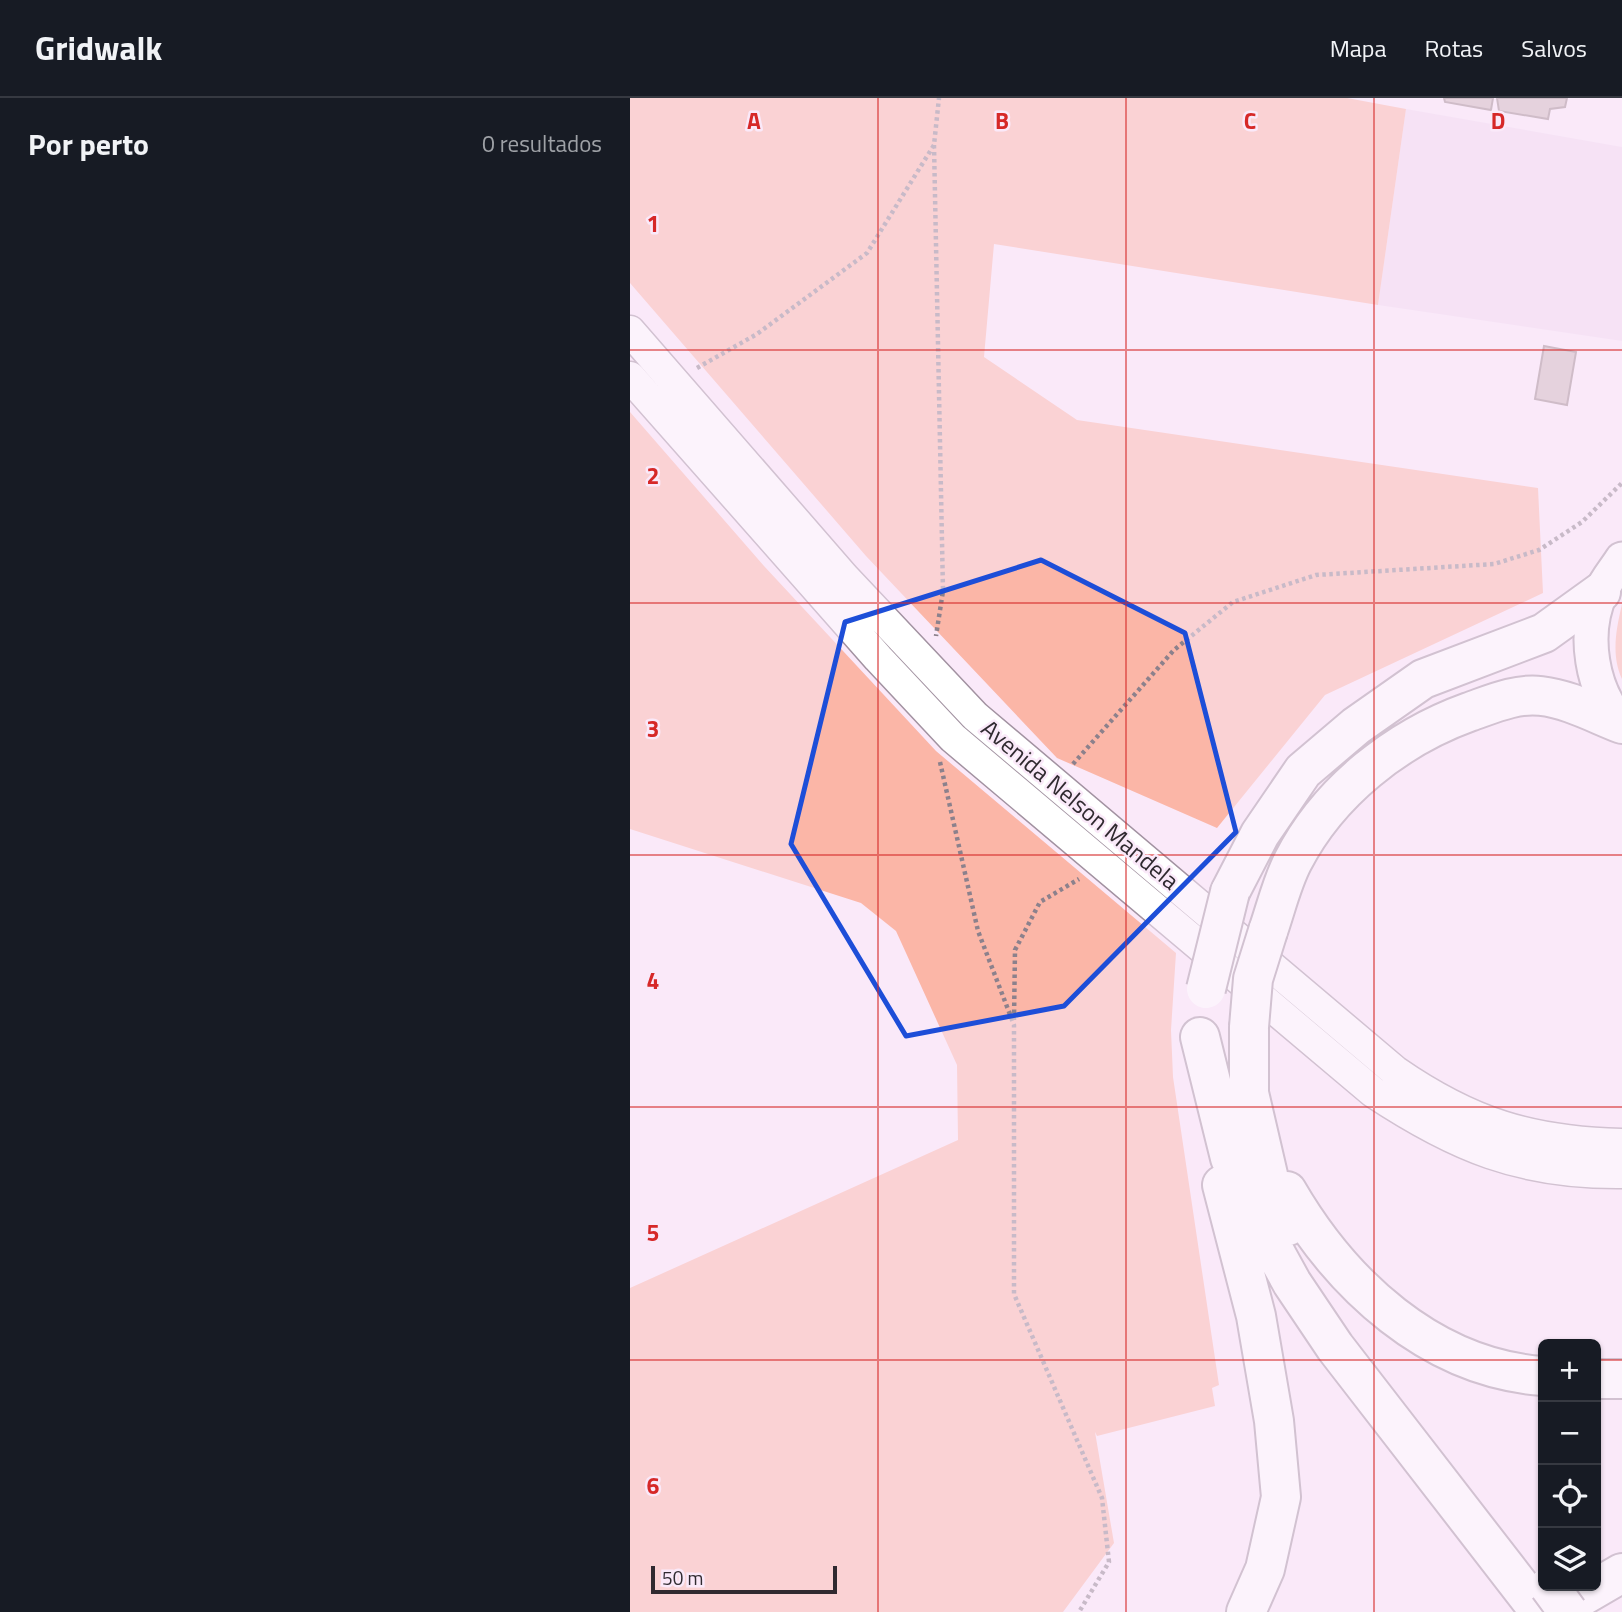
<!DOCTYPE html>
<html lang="pt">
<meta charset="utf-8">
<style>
:root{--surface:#171b24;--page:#20242c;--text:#f1f3f6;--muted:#9ea1a6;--line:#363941}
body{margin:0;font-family:"Titillium Web",sans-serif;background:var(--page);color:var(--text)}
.controls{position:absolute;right:21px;bottom:21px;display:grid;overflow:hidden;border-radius:10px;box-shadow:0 2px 5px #0004}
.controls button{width:63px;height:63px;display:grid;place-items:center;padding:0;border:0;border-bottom:2px solid var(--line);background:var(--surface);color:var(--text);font:35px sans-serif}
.scale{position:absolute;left:21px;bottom:18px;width:186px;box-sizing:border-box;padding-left:7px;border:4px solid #302a30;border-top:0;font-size:19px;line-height:24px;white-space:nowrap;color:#302a30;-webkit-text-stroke:5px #fae9f9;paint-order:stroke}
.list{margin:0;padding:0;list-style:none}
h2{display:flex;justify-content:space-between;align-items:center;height:91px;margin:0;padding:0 28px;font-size:30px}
h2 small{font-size:23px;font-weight:400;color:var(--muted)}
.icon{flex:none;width:38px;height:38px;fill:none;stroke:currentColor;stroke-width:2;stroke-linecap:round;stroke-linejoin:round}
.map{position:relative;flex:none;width:992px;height:1514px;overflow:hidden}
header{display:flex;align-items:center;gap:42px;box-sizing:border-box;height:98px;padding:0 35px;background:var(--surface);border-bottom:2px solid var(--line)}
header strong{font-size:33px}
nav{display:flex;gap:38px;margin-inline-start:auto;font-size:24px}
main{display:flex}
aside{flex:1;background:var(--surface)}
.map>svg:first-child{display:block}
.built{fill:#f1daf0}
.green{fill:#fbb6a7}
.building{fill:#ccb5bb;stroke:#9c868c;stroke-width:2}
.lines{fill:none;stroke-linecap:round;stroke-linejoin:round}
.secondary-casing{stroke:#a292a1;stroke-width:33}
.primary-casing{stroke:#a292a1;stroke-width:37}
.motorway-casing{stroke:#a292a1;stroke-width:42}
.path{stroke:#8c818c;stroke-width:4.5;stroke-dasharray:3.5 3.5;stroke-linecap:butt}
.secondary{stroke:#fff;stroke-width:30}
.primary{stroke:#fff;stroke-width:33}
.motorway{stroke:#fff;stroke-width:38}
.motorway-bridge-casing{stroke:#a292a1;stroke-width:42;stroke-linecap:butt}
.motorway-bridge{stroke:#fff;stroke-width:38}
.marked{fill:none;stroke:#1d4ed8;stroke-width:5;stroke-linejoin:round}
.grid{fill:none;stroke:#d62828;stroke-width:2;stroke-opacity:0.55}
.labels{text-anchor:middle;stroke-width:5;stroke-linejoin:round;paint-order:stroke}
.street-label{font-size:24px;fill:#302a30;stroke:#fae9f9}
.grid-label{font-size:23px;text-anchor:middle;font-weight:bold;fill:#d62828;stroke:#fae9f9;stroke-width:5;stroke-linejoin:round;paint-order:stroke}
</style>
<header>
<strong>Gridwalk</strong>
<nav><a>Mapa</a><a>Rotas</a><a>Salvos</a></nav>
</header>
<main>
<aside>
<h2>Por perto<small>0 resultados</small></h2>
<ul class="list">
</ul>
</aside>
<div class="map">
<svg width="992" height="1514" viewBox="0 0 992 1514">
<rect width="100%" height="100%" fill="#fae9f9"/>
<path class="built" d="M776 11 992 49V243L748 207Z"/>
<path class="green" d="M0 0H717L776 11 748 207 364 146 354 259 447 322 908 390 913 495 695 597 587 730 427 660 236 458 0 185Z
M0 314 134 468 306 653 546 855 541 932 543 979 589 1287 582 1290 585 1308 467 1338 465 1334 484 1445 433 1514H0V1190L328 1042 327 967 266 833 231 805 0 731Z
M992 506V581C981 557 986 532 992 506Z"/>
<path class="building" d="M814 0H863L861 12 815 4Z
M867 0H937L935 9 920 11 918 21 869 13Z
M914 248 946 254 937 307 905 301Z"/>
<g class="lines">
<g class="secondary-casing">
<path id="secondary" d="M0 233 214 479 345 618 765 973C840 1025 901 1044 992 1046
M0 279 248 560 323 640 743 994C826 1049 891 1076 992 1075"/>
</g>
<g class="primary-casing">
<path id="primary" d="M992 461C985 472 976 482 971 494 952 536 961 592 992 626"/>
</g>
<g class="motorway-casing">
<path id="motorway" d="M600 794 630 736 673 673 726 628 793 581 914 535 971 494
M638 833C646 810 652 784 663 763 699 693 767 640 839 614 862 606 886 595 911 598 939 601 966 616 992 626
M619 929V995L642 1094 658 1128
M570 939 600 1060 629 1125 662 1185 705 1249 910 1514
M592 1087 626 1218 644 1323 651 1399 635 1471 616 1514
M657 1093C711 1186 800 1270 913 1278
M966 1281H992
M925 1514 992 1475"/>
</g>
<path class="path" d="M304 47 313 493 306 538
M67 270 127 236 237 155 304 47 309 0
M310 664 348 833 384 927V1196L472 1400 479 1464 449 1514
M443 666 544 552 603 504 686 477 864 466 909 452 952 424 992 385
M384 922 385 852 410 804 449 781"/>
<use href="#secondary" class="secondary"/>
<use href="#primary" class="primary"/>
<use href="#motorway" class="motorway"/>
<g class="motorway-bridge-casing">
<path id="motorway-bridge" d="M576 891 600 794
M619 929 623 881 638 833
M919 1488 938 1514"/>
</g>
<use href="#motorway-bridge" class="motorway-bridge"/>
</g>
<path d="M0 0H992V1514H0ZM411 462 555 535 606 734 434 908 276 938 161 746 215 524Z" fill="#fae9f9" fill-opacity=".55" fill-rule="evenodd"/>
<path class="marked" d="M411 462 555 535 606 734 434 908 276 938 161 746 215 524Z"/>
<path class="grid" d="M248 0V1514M496 0V1514M744 0V1514M0 252H992M0 505H992M0 757H992M0 1009H992M0 1262H913M966 1262H992"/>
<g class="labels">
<g class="street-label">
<text transform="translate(450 707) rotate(40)" y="8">Avenida Nelson Mandela</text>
</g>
</g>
<g class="grid-label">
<text x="124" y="31">A</text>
<text x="372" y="31">B</text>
<text x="620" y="31">C</text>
<text x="868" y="31">D</text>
<text x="23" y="134">1</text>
<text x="23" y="386">2</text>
<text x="23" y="639">3</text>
<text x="23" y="891">4</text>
<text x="23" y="1143">5</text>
<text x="23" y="1396">6</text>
</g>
</svg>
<div class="controls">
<button>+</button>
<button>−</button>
<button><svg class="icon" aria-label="locate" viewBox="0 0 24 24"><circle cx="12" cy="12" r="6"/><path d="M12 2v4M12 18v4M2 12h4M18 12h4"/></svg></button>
<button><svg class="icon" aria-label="layers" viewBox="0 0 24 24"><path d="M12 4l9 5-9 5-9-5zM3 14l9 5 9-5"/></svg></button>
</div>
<div class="scale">50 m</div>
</div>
</main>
